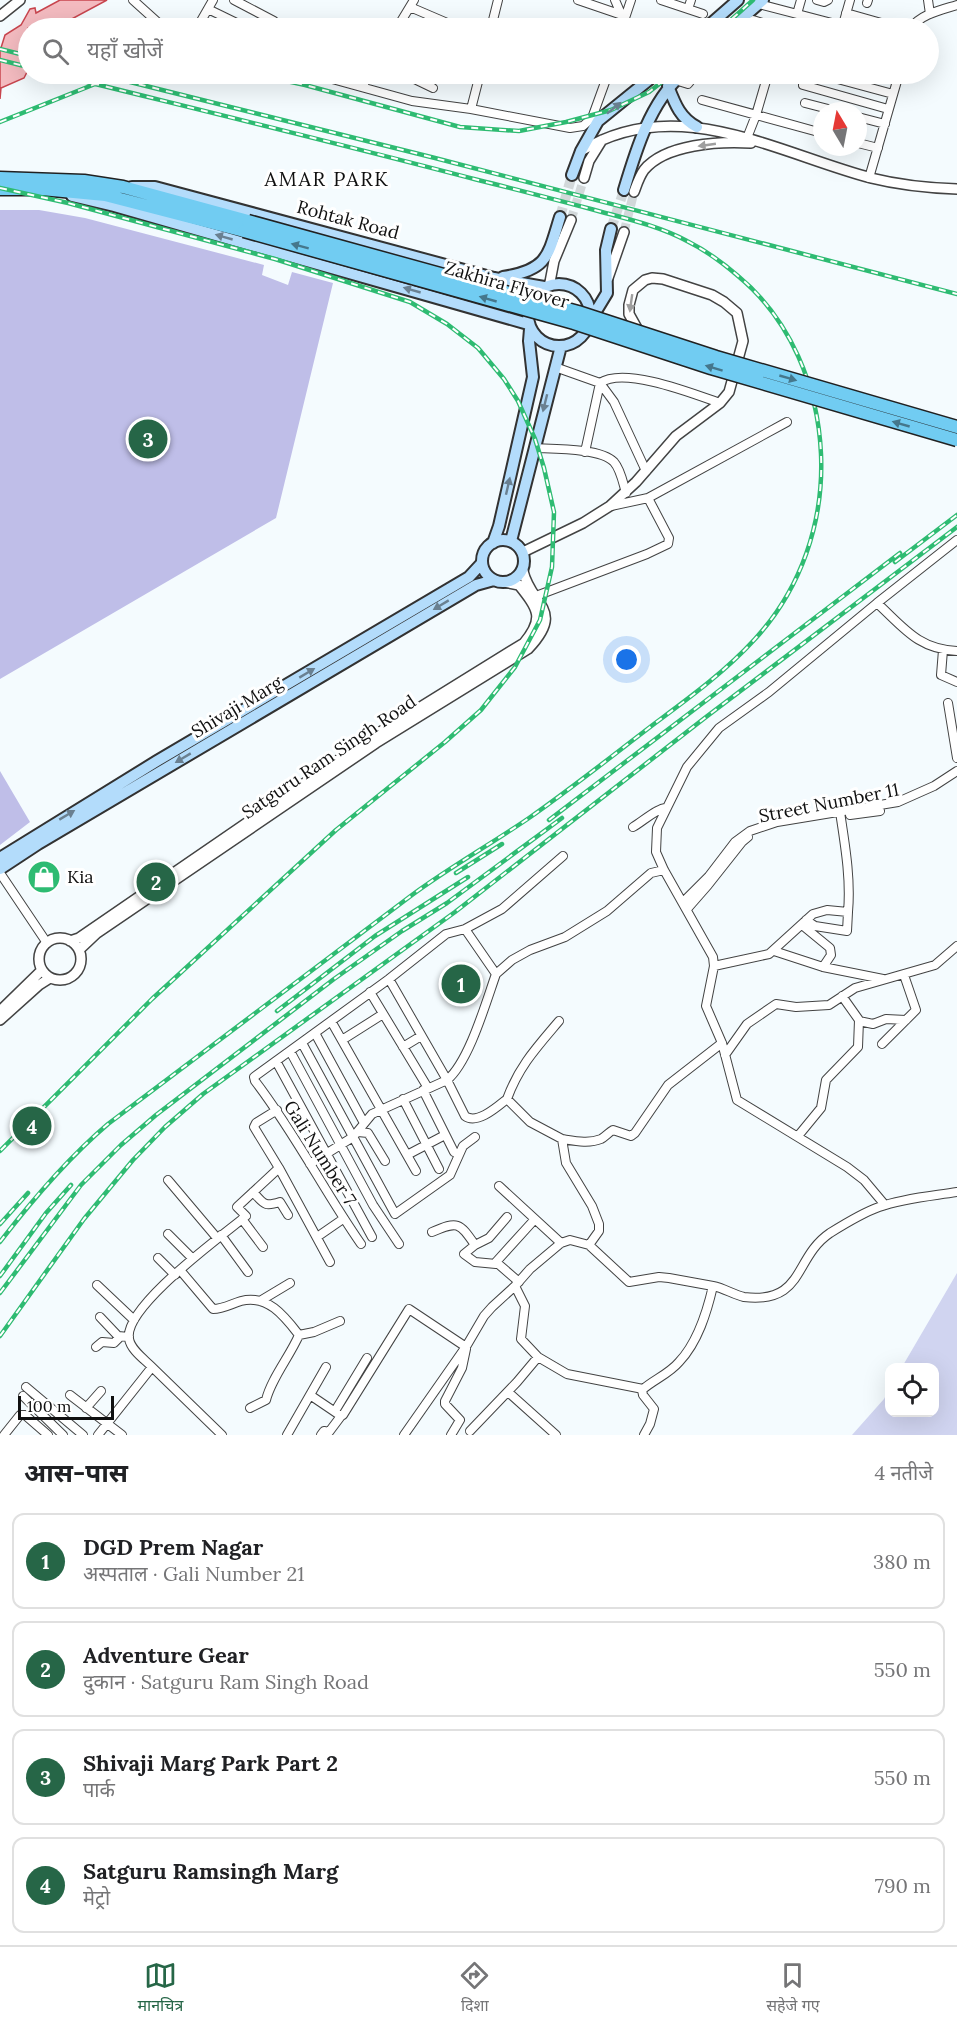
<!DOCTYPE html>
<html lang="hi">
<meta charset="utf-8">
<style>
:root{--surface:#fff;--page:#f2f2f2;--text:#202124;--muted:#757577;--line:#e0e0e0;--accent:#266647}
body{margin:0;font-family:Lora,"Noto Sans Devanagari",serif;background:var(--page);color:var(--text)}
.controls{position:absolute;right:18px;bottom:18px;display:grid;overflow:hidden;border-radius:12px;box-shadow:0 6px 24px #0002}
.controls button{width:54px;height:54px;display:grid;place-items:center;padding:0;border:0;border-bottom:2px solid var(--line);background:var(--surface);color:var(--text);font:30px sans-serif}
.compass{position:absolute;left:813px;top:102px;width:54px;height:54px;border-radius:50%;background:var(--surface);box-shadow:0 6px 24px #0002;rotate:350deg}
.scale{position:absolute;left:18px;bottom:15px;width:96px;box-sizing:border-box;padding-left:6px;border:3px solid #101010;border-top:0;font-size:16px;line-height:21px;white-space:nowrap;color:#101010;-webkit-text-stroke:4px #fff;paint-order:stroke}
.you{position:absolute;left:627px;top:660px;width:21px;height:21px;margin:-15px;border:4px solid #fff;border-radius:50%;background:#1a73e8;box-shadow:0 0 0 9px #1a73e833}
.badge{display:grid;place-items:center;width:39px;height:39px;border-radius:50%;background:var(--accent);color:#fff;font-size:20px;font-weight:700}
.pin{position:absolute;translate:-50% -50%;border:3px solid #fff;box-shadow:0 2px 6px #0006}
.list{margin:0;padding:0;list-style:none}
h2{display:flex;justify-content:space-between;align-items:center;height:78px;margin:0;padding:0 24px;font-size:26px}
h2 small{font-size:20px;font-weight:400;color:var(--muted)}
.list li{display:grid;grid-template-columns:39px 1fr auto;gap:18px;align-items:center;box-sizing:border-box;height:96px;margin:0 12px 12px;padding:0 12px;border:2px solid var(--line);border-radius:12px}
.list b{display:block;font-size:22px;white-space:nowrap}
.list p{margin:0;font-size:20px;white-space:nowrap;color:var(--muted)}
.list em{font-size:20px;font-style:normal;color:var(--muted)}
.icon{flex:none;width:33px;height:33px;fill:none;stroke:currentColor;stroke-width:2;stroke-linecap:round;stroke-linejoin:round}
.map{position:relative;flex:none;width:957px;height:1435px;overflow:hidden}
.search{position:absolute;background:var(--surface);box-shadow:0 6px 24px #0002;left:18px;right:18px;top:18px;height:66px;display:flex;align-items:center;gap:15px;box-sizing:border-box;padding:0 21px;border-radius:33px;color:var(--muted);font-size:22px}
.sheet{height:510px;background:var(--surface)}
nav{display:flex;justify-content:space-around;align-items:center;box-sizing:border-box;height:84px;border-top:2px solid var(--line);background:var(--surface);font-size:16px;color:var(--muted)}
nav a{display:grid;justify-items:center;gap:3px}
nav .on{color:var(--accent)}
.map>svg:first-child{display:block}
.green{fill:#bfbee8}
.pitch{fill:#d0d4f0}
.water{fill:#f4bbc0;stroke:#c8454e;stroke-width:1.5}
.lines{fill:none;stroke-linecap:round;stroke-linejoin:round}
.tertiary-tunnel{stroke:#d2d8da;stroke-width:9;stroke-dasharray:9 4.5;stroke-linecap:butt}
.secondary-tunnel{stroke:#d2d8da;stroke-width:10;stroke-dasharray:10 5;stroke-linecap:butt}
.minor-casing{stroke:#434343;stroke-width:10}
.tertiary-casing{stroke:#434343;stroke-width:12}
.secondary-casing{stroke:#323232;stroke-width:14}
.primary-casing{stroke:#212121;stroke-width:15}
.minor{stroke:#fff;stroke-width:8}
.tertiary{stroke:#fff;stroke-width:9}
.secondary{stroke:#b3dcfb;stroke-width:10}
.primary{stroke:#71ccf2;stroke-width:12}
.rail-casing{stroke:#2ebb72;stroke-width:4.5}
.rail{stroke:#fff;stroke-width:2;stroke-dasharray:7;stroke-linecap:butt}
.primary-bridge-casing{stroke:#212121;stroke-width:15;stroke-linecap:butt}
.primary-bridge{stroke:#71ccf2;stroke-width:12}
.oneway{fill:#6a8091}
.oneway2{fill:#9f9f9f}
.oneway3{fill:#45778c}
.labels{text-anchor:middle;stroke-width:6;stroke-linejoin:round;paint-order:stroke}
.street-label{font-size:18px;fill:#101010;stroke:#fff}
.poi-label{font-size:18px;fill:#101010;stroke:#fff;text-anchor:start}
.neighbourhood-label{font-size:20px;letter-spacing:1.5px;fill:#101010;stroke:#fff}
</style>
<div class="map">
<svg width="957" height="1435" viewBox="0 0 957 1435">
<rect width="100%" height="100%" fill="#f4fbfe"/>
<path class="green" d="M0 210H39L85 218 264 265 262 275 288 285 292 272 333 283 276 518 0 679Z
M0 771 30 822 0 845Z"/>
<path class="pitch" d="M957 1273V1435H852L884 1399 889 1389 890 1412H934V1368L902 1367Z"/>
<path class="water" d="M60 0H107L55 28H28V70L24 78 1 88 0 99V51L5 35 21 25 30 9 35 8 36 13Z"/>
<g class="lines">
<path class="tertiary-tunnel" d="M571 220 584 178
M624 232 634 192"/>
<path class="secondary-tunnel" d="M560 217 572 175
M611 229 624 190"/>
<g class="minor-casing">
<path id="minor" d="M133 0 164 28
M234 0 274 21
M578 0 622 15
M615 0 627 28
M661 0 703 14
M817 0 824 2 828 0
M928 0 930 14
M867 3 868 0
M759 4 851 28
M410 7 459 28
M208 9 247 28
M688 9 691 0
M846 13 899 28
M797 14 801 0
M624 21 631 0
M346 24 355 28
M197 28 213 0
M397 28 414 0
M491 28 498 0
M602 28H606
M742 28 753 20 778 28
M842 28 850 0
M911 28C921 14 941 10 957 5
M314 74 412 101 471 109 570 128 583 126 592 118 608 74
M404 74 433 88
M460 74 479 76
M664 74 675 80 688 84 696 74
M805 74 803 85 888 109
M819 74 893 94
M881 74 898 78
M362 87 370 74
M702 100 822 133
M805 103 836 111
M471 109 480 74
M858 117 885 124
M747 138 756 115 768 74
M858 143 878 148
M869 178 899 74
M555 367 600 383 614 402 646 471
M534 448C553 449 601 448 614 462 621 470 623 483 626 493
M585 452 600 383C624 366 694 394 720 403
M611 506 648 498 787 422
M536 596 647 554 668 544 669 538 648 498
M877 603C904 628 918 649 957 651
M943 650 941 675 957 682
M948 703 957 758
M850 815 880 811
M633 827C642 822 656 809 665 808
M0 873 47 943
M683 902 709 876 735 842 750 831 777 822 898 802 934 786 957 771
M687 909 708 885 742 842 748 837
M806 920 815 926 847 931 848 912
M802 925 830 948 831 955 823 967
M465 929 496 974
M774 951 823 967 883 979
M714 966 769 954 813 914 827 910 848 912C851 879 845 845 840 812
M389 979 447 1080 465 1116C477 1125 497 1107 507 1099
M370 992 428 1088
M331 1021 416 1171
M559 1021C537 1047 519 1066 507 1099L530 1122 562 1139
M859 1021 873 1024 886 1019 906 1020
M315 1033 364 1123
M342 1040 383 1014
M302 1043 395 1214 450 1175 463 1146 475 1137
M882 1044 916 1010 904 975
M403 1047 421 1036
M290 1051 373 1205 399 1244
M725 1055 747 1024 776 1004 796 1007 829 1005 855 988 935 965 957 946
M276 1061 372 1237
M423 1090 454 1152
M403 1099 439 1169
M358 1132 368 1133 385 1161
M798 1136 821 1108 826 1080 858 1047 859 1020 842 996
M407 1155 445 1135
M310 1164 353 1137 372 1114 447 1080C469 1062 486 1002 496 974L512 960 530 950 565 937 607 911 651 873 664 870
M279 1168 330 1262
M168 1180 217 1238
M499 1186 561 1243
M253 1192C264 1204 264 1207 280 1202L288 1215
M885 1205 864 1180 847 1167 737 1100 722 1043 706 1006 714 966 713 957 664 870 656 852 657 828 687 767 719 728 769 692 877 603 957 540
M242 1219 263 1247
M432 1232C458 1221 459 1222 475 1245
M168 1234 192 1258
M221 1235 248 1272
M317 1237 343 1219
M361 1244C324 1191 295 1133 255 1081L254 1077 389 979 446 934 465 929 502 909 563 856
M158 1258 175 1275
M496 1264 475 1262 464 1254 475 1245 489 1238 507 1217
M180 1270 213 1309C223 1309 231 1304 241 1301 268 1294 285 1317 299 1335L314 1332 340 1321
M519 1282 496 1262 535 1219
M97 1285 134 1320
M515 1286 525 1306 521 1339 538 1357 567 1374 643 1389
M713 1286 669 1278 659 1277 629 1282 589 1245 599 1231V1224L592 1206 566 1163 562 1139C575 1141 589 1144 601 1139 605 1137 609 1132 613 1130L631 1136 635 1133 668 1085 722 1043
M260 1301 290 1283
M100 1317 118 1336 129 1337
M96 1347 102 1342 114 1343 120 1337
M152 1367 222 1435
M26 1387 83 1435
M508 1392 556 1435
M70 1395 122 1435
M310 1395 341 1416 343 1415 409 1309 466 1347
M23 1396 63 1435
M86 1408 101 1391
M250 1408 266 1400C271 1379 290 1356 299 1335
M335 1411 367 1358
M470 1431 517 1382 538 1357
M4 1435 20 1415H25L48 1435
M98 1435 152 1367C144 1359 131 1350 129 1339 123 1307 222 1236 246 1216L237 1207 279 1168 254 1127 256 1123 277 1110
M287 1435 326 1367
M321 1435 324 1431 329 1432 341 1416
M404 1435 467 1345 484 1316 492 1307 515 1286 530 1269 561 1243 570 1240 589 1245
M451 1435 460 1420 445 1404V1401L462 1368 466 1349
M644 1435 650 1424 654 1409 643 1395 642 1390C653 1380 669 1374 679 1362 698 1342 707 1312 713 1286 724 1288 734 1295 744 1297 805 1304 793 1258 830 1233 846 1223 862 1213 879 1207 904 1198 932 1196 957 1192"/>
</g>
<g class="tertiary-casing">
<path id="tertiary" d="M0 16 20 0
M581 151C676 92 777 153 871 178 899 185 928 188 957 189
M584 178 589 161 602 140
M634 192C637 184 639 177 644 170 665 144 720 141 751 143
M608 278 624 232
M552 284 550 282 554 261 571 220
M523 552 583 523 610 506 636 482 676 436 720 403 729 392 743 341 737 313 724 302 712 295 663 279 652 278 645 280 633 290 629 305V314L639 332
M39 959a21 21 0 1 1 42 0a21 21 0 1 1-42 0Z
M70 941 79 938 372 737 524 643C545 618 538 609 519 585L504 582
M79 950 97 933 376 743 528 649C566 609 531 606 523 571
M0 1011 42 970
M0 1020 39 985 50 978"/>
</g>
<g class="secondary-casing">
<path id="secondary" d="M706 28 738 0
M731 28 763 0
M668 86C675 104 680 118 697 127
M572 175 581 151 598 121 656 74
M132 187H155L494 278 544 287
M624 190C636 150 650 103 682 74
M72 196 114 206 528 324
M503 277C548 270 548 256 560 217
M528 315a31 31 0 1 1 62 0a31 31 0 1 1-62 0Z
M590 321 607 293 606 250 611 229
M482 561a21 21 0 1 1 42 0a21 21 0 1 1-42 0Z
M511 541 561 346
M493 543 499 526 533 377 529 341 530 329
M0 858 157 761 469 577 482 563
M0 869 38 844 476 585 494 580"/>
</g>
<g class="primary-casing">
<path id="primary" d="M0 178 84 181 123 187 248 221
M0 189H42L105 195 244 231"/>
</g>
<use href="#minor" class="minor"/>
<use href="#tertiary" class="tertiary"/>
<use href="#secondary" class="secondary"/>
<use href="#primary" class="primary"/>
<g class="rail-casing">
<path id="rail" d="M722 28 753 0
M0 49 28 56
M0 60 28 67
M98 74 435 158 957 294
M254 74 305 85 460 127 519 131 566 122 611 110 649 92 672 74
M0 122 95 84
M0 188 68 203 275 259 410 302 447 324 478 348 504 379 518 401 535 439 544 468 554 512 552 567 540 620 515 667 481 710 445 742 336 830 152 999 0 1151
M895 562 957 515
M549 820 900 553
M456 873 502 844
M277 1011 375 936 468 877
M0 1224 28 1193
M0 1242C33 1199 67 1159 108 1124L412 895C450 867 491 844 529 818 572 788 612 756 654 724 689 698 725 672 755 639 801 589 824 522 821 454 818 387 791 320 738 276 723 263 705 250 687 241 657 225 623 218 591 209 553 199 515 189 478 180 337 143 196 109 55 74
M0 1276 46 1213 71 1185
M0 1293 81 1185 121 1145 156 1115 334 979 402 931 447 903 562 818
M0 1336 84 1219 133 1160 165 1127 203 1094 455 912 706 717 957 527"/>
</g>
<use href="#rail" class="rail"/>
<g class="primary-bridge-casing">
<path id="primary-bridge" d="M248 221 578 312 716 357 957 427
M244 231 574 323 711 368 957 440"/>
</g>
<use href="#primary-bridge" class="primary-bridge"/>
</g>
<defs><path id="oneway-solid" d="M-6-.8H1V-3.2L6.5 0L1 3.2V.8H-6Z" transform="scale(1.5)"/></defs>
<g class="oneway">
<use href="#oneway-solid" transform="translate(614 108) rotate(-39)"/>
<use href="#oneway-solid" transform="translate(224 237) rotate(-164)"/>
<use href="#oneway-solid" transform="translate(412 290) rotate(-164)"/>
<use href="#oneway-solid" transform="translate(545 403) rotate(104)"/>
<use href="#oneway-solid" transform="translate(508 486) rotate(-77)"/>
<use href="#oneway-solid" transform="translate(441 605) rotate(149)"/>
<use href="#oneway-solid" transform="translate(307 673) rotate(-31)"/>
<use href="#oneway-solid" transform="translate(183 758) rotate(149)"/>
<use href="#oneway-solid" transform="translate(67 815) rotate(-31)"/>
</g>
<g class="oneway2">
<use href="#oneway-solid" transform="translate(707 145) rotate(172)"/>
<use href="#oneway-solid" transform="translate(631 303) rotate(98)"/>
</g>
<g class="oneway3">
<use href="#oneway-solid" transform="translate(300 246) rotate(-165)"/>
<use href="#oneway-solid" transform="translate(488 299) rotate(-164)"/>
<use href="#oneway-solid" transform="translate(714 368) rotate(-163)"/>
<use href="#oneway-solid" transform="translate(788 378) rotate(16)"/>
<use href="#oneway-solid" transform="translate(901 424) rotate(-164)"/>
</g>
<defs>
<g id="shop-disc" transform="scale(1.725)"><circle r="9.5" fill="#2ebb72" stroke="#fff"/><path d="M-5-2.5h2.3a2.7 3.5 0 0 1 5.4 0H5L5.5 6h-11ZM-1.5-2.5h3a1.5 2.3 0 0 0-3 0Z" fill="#fff"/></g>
</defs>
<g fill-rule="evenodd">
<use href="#shop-disc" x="44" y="877"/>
</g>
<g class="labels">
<g class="street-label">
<text transform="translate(348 220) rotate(15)" y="6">Rohtak Road</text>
<text transform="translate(507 285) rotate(16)" y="6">Zakhira Flyover</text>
<text transform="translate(237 707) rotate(-31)" y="6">Shivaji Marg</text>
<text transform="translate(329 757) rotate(-34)" y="6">Satguru Ram Singh Road</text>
<text transform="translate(829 803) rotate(-11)" y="6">Street Number 11</text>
<text transform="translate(320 1153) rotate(58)" y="6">Gali Number 7</text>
</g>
<g class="poi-label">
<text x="67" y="883">Kia</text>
</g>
<g class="neighbourhood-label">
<text x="327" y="186">AMAR PARK</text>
</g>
</g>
</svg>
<div class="controls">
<button><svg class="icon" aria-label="locate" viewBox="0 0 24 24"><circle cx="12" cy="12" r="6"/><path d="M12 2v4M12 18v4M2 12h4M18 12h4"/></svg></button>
</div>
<svg class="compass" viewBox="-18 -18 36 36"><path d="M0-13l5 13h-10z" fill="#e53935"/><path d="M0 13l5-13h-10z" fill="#757577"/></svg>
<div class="scale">100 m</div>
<div class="you"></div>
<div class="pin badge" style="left:461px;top:984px">1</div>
<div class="pin badge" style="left:156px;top:882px">2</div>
<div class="pin badge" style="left:148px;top:439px">3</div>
<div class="pin badge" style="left:32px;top:1126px">4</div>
<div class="search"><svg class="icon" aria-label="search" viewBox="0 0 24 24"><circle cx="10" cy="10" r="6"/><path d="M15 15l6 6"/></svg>यहाँ खोजें</div>
</div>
<section class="sheet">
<h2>आस-पास<small>4 नतीजे</small></h2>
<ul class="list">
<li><span class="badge">1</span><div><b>DGD Prem Nagar</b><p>अस्पताल · Gali Number 21</p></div><em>380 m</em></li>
<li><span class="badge">2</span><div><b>Adventure Gear</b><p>दुकान · Satguru Ram Singh Road</p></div><em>550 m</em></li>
<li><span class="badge">3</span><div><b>Shivaji Marg Park Part 2</b><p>पार्क</p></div><em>550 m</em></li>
<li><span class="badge">4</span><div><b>Satguru Ramsingh Marg</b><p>मेट्रो</p></div><em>790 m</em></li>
</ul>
</section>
<nav>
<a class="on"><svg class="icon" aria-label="map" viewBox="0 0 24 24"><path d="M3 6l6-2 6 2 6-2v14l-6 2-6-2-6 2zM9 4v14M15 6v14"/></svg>मानचित्र</a>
<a><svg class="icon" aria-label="directions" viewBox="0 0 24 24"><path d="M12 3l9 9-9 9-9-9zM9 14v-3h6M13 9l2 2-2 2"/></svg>दिशा</a>
<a><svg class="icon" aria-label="saved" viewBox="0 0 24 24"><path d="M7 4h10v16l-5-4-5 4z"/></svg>सहेजे गए</a>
</nav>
